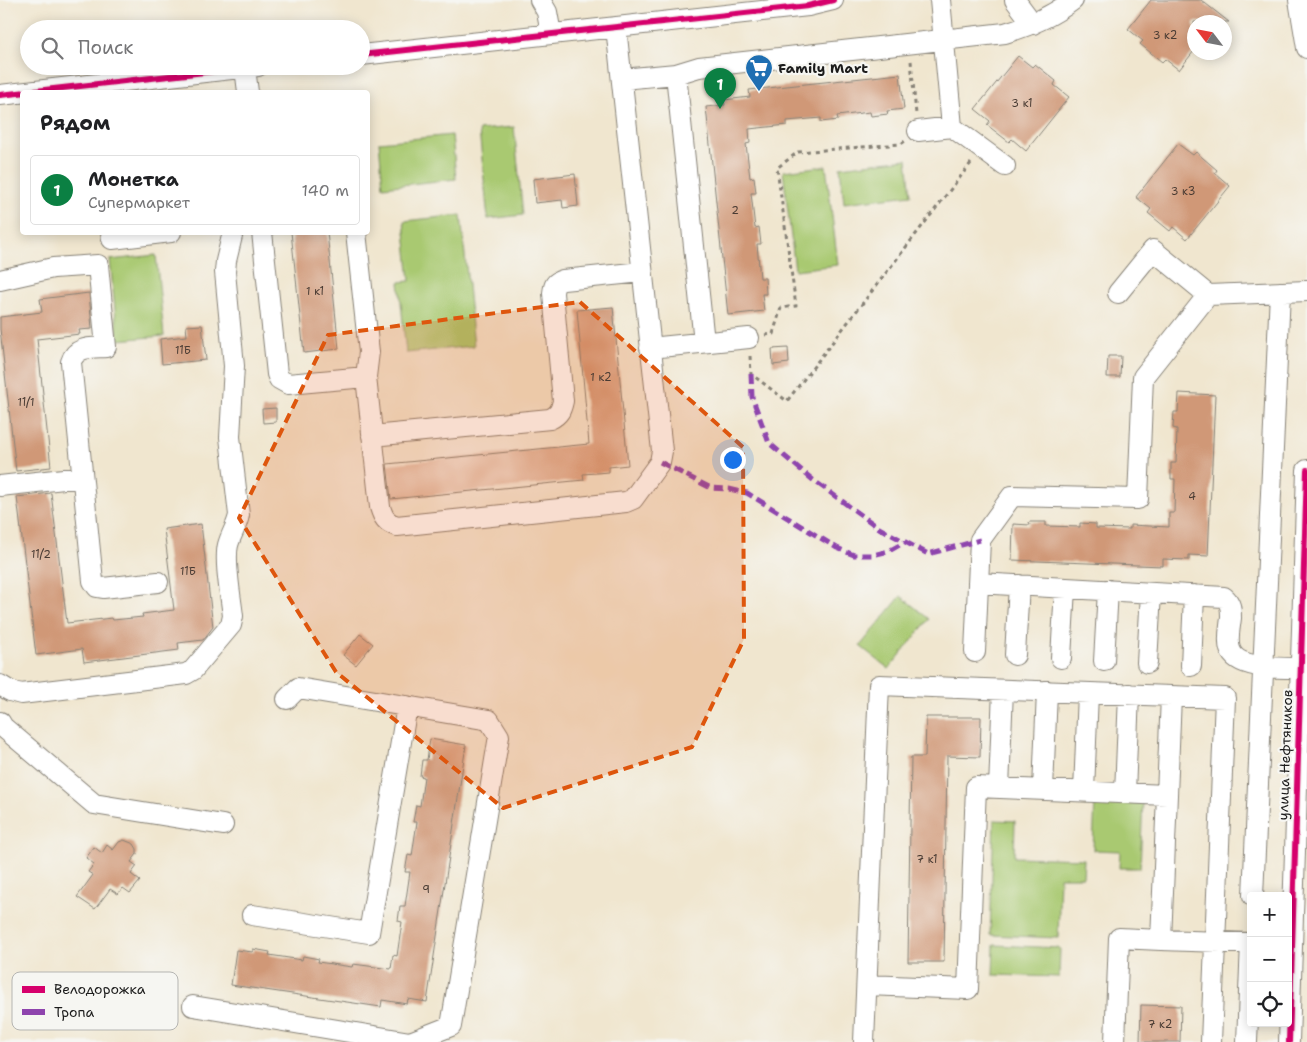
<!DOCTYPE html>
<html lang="ru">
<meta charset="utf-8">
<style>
:root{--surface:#fff;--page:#f2f2f2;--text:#202124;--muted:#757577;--line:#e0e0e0;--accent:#0b8043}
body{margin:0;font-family:"Shantell Sans",sans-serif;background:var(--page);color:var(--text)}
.controls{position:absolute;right:15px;bottom:15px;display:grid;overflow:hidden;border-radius:5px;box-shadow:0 2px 12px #0003}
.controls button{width:45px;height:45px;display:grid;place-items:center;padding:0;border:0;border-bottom:1px solid var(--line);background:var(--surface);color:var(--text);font:25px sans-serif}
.compass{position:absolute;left:1187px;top:15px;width:45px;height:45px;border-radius:50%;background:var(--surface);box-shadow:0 2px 12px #0003;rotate:302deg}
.you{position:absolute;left:732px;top:459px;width:18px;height:18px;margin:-12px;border:4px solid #fff;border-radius:50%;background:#1a73e8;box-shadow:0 0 0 8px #1a73e833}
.badge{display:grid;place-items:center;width:32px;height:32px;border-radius:50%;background:var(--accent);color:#fff;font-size:16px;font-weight:700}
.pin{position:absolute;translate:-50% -41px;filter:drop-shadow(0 1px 2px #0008)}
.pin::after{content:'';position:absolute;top:26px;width:18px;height:15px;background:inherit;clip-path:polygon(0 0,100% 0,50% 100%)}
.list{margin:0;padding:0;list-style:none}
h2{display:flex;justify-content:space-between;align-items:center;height:65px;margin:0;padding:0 20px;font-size:21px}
h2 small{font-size:16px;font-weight:400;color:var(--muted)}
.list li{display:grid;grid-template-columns:32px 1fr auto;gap:15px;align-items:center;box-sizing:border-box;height:70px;margin:0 10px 10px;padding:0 10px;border:1px solid var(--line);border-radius:5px}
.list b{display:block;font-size:19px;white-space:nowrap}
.list p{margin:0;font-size:16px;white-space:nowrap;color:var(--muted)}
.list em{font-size:16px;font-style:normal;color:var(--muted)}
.icon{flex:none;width:28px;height:28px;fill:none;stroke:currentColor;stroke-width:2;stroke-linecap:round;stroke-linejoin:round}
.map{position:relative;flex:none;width:1307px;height:1042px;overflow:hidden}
.search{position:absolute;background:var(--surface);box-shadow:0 2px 12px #0003;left:20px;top:20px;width:350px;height:55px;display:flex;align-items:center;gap:12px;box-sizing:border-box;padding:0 18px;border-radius:28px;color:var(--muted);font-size:19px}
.panel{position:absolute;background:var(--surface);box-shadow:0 2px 12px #0003;left:20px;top:90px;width:350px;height:145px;border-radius:5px}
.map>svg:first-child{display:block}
.green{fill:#a9c971;stroke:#627246}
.building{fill:#d09877}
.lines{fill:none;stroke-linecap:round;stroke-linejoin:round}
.minor-casing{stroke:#868176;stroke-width:22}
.path{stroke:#868176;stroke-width:3;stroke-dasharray:4 4;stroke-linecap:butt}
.minor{stroke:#fff;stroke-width:20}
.quiet{stroke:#8e44ad;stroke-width:5;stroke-dasharray:10 5;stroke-linecap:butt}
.cycleway-casing{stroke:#f6f6f2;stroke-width:9}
.cycleway{stroke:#d6006c;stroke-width:6}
.marked{fill:#de560d;fill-opacity:0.2;stroke:#de560d;stroke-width:4;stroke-dasharray:10 6;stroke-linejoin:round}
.labels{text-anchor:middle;stroke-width:4.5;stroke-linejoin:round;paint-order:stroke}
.number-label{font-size:11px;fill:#493b33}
.poi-label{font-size:14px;font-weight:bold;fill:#1c1c1c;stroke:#f6f6f2;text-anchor:start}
.street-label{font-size:14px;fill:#1c1c1c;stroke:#f6f6f2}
.key{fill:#f6f6f2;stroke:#b5b5b2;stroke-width:1}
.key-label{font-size:14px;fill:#1c1c1c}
</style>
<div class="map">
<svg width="1307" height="1042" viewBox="0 0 1307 1042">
<rect width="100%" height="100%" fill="#f6f6f2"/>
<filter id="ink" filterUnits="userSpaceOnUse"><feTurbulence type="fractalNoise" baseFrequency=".02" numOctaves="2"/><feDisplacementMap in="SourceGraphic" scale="10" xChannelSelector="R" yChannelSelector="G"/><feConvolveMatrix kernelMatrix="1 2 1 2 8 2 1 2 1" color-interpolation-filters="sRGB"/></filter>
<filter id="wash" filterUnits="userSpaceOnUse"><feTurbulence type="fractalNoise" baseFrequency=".0096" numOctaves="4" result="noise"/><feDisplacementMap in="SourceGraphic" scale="20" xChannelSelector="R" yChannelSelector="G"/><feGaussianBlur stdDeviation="1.12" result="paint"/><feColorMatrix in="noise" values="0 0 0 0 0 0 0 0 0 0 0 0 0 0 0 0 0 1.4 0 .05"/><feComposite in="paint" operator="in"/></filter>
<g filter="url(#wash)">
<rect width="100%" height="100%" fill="#f0e6cf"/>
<path class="green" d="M514 127 523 215 488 219 479 130Z
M452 135 456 179 383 187 379 142Z
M907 159 911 195 844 203 840 167Z
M826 166 838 265 795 270 783 171Z
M461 215 474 346 406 353 399 282 410 281 404 221Z
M156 255 164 336 118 340 110 260Z
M901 596 929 619 889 669 860 646Z
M1095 798 1143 800 1140 868H1119L1120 851 1093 850Z
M994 820 1015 821 1014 857 1084 859 1083 877H1060L1058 938 990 935Z
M994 945 1060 948 1059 977 993 975Z"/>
<g id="blocks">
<path class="building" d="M1151 0H1201L1229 22H1194V51L1179 70 1165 59 1162 62 1140 44 1143 41 1128 29Z
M1018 56 1032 67 1035 64 1056 81 1054 85 1069 97 1026 151 1012 139 1009 142 987 125 990 121 975 109Z
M900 74 904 109 887 111 888 114 871 116 870 112 837 116 838 120 821 122V118L787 121V125L749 129 750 143 746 144 750 178 754 177 756 193H751L755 228 759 227 761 244H757L760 278H765L766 294H762L764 311 728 315 706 107 725 105 724 100 750 97 749 90Z
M1178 144 1193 155 1196 152 1217 170 1215 173 1230 186 1187 239 1173 227 1170 231 1148 213 1151 209 1136 197Z
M575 174 578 206 563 208 562 200 535 203 533 179Z
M291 232H327L339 349 304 353Z
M89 293 92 329 79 330 80 334 37 339 51 467 16 471 0 329V317L42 312 40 299Z
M613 307 628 465 609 467V472L583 474 584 480 391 499 387 464 589 444 577 310Z
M202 325 206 360 162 364 160 339 187 336 186 326Z
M788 348 789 363 773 365 772 349Z
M1108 356H1121L1120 377H1107Z
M1179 393 1215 395 1208 556 1189 555V560L1163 559V566L1012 560 1013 524 1030 525 1029 522H1046V526L1080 527V523L1096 524V528L1130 529V525L1169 527V513H1174L1175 479H1171V463H1176L1177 429 1173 428 1174 412H1178Z
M276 408V422L263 423 262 409Z
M51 493 67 623 112 618 113 620 143 617 142 614 174 610 164 529 201 524 213 627 203 640 178 643 179 650 84 662 82 649 36 655 17 497Z
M360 634 373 644 356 665 343 655Z
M926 717H981L980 757 947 756 944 962H908L911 757H925Z
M430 739 466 745 427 1002 408 999 407 1004 382 1000 381 1007 231 985 236 950 253 952V949L270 952 269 955 302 960 303 956 319 959 318 962 352 967 353 964 391 969 393 955 397 956 402 922 398 921 400 906H405L410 872H405L408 855 412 856 417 822H413L416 805 420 806 424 777 420 776 422 760H427Z
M124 840 134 844 137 849V854L131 862 137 866 131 874 140 881 130 893 123 888 118 894 110 889 95 909 77 897 93 875 88 872 94 864 86 858 94 847 102 853 107 845 113 850 119 842Z
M1141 1005 1181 1006 1180 1042H1140Z"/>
</g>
</g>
<g filter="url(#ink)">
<use href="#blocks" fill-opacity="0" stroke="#868176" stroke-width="1"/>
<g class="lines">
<g class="minor-casing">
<path id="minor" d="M540 0 547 12 551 34
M940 0 952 127 1005 166
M1015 0 1033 24
M1299 0 1307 48
M361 55 808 6 833 0
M245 68 248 92
M622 79 676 74
M0 95 258 66
M918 131 952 127
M111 232 112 239 171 232
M262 232 277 374 279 379 288 384 366 377
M356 232 369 352 366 377 380 507C383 517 386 523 397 526L626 502 633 499 660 462 662 451 616 27
M0 280 53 268 98 265 106 347C91 348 76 346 71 362L93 581 97 587 103 588 158 582
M1208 295 1307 291
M704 342 676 74 699 67 1005 33C1031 25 1051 17 1073 0
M650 348 749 338
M372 436 550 419C559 415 561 410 563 401L553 293C554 285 555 282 563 280L642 272
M0 486 82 477
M978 583 1224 597C1231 603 1231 609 1231 618 1230 627 1227 640 1230 649 1236 670 1283 668 1301 668
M975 652 980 540 1012 496 1138 499 1143 377 1208 295 1153 250 1118 293
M1015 655 1019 585
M1061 658 1065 588
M1104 661 1108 590
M1147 663 1151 593
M1191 666 1194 595
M0 685 10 691 21 694 186 674 193 670 231 625 233 616C231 598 224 561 228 545 231 534 237 526 239 515L230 437 234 366 225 272 226 261 233 232
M0 722 3 727 94 804 223 825
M999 788 1003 690
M1043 790 1047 691
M1084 791 1088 693
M1125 793 1129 694
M1167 795 1171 696
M1253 896 1280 292
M252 915 369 933 407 706
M867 985 968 989 976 787 1167 795 1161 940 1251 943 1247 1042
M193 1006 410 1042 451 1026 499 736 489 720 298 688 287 699
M864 1042 879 685 1225 698 1211 1042
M1115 1042 1119 938 1161 940
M1289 1042 1307 470"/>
</g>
<path class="path" d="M911 61 916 114
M765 335 773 334 781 308 796 306 777 168 798 152 901 144 905 141
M750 356 751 374 787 401 971 163"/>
<use href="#minor" class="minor"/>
<path class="quiet" d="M751 374 752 397 769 443 813 480 879 528 928 554 980 540
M660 462 711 488 729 489 747 493 837 548 854 555H873L889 551 905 542"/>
<g class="cycleway-casing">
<path id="cycleway" d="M361 55 808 6 833 0
M0 95 258 66
M1289 1042 1307 470"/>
</g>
<use href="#cycleway" class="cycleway"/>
</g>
</g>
<path class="marked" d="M580 302 743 447 744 639 692 747 503 808 336 672 239 518 328 335Z"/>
<defs>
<g id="supermarket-pin" transform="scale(1.4375)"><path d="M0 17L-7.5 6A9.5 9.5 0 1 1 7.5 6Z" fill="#1f6fb2" stroke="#f6f6f2"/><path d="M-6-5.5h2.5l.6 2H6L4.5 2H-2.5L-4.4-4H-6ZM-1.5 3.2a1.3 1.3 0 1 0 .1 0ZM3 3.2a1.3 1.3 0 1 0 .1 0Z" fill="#fff"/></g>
</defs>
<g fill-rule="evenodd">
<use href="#supermarket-pin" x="759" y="68"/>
</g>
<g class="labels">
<g class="number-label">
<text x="1165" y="39">3 к2</text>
<text x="1022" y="107">3 к1</text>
<text x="1183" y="195">3 к3</text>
<text x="735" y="214">2</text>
<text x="315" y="295">1 к1</text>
<text x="183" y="354">11Б</text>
<text x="601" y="381">1 к2</text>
<text x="26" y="406">11/1</text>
<text x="1192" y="500">4</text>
<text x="41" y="558">11/2</text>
<text x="188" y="575">11Б</text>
<text x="927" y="863">7 к1</text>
<text x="426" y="893">9</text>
<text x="1160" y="1028">7 к2</text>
</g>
<g class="poi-label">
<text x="778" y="73">Family Mart</text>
</g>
<g class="street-label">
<text transform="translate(1285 755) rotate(-88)" y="5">улица Нефтяников</text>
</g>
</g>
<rect x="12" y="972" width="166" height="58" rx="8" class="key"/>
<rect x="22" y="986" width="23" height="7" fill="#d6006c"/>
<rect x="22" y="1009" width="23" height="6" fill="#8e44ad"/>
<g class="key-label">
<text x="54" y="994">Велодорожка</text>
<text x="54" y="1017">Тропа</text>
</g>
</svg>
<div class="controls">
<button>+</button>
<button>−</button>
<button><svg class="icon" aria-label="locate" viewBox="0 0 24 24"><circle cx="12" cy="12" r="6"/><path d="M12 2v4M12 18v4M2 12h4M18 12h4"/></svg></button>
</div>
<svg class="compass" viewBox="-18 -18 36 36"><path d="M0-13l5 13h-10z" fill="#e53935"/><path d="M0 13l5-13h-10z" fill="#757577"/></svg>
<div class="you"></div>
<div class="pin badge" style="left:720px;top:109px">1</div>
<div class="search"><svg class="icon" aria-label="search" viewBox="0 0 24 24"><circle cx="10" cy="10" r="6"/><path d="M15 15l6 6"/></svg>Поиск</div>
<section class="panel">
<h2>Рядом<small></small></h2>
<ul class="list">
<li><span class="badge">1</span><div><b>Монетка</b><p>Супермаркет</p></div><em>140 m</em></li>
</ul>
</section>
</div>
